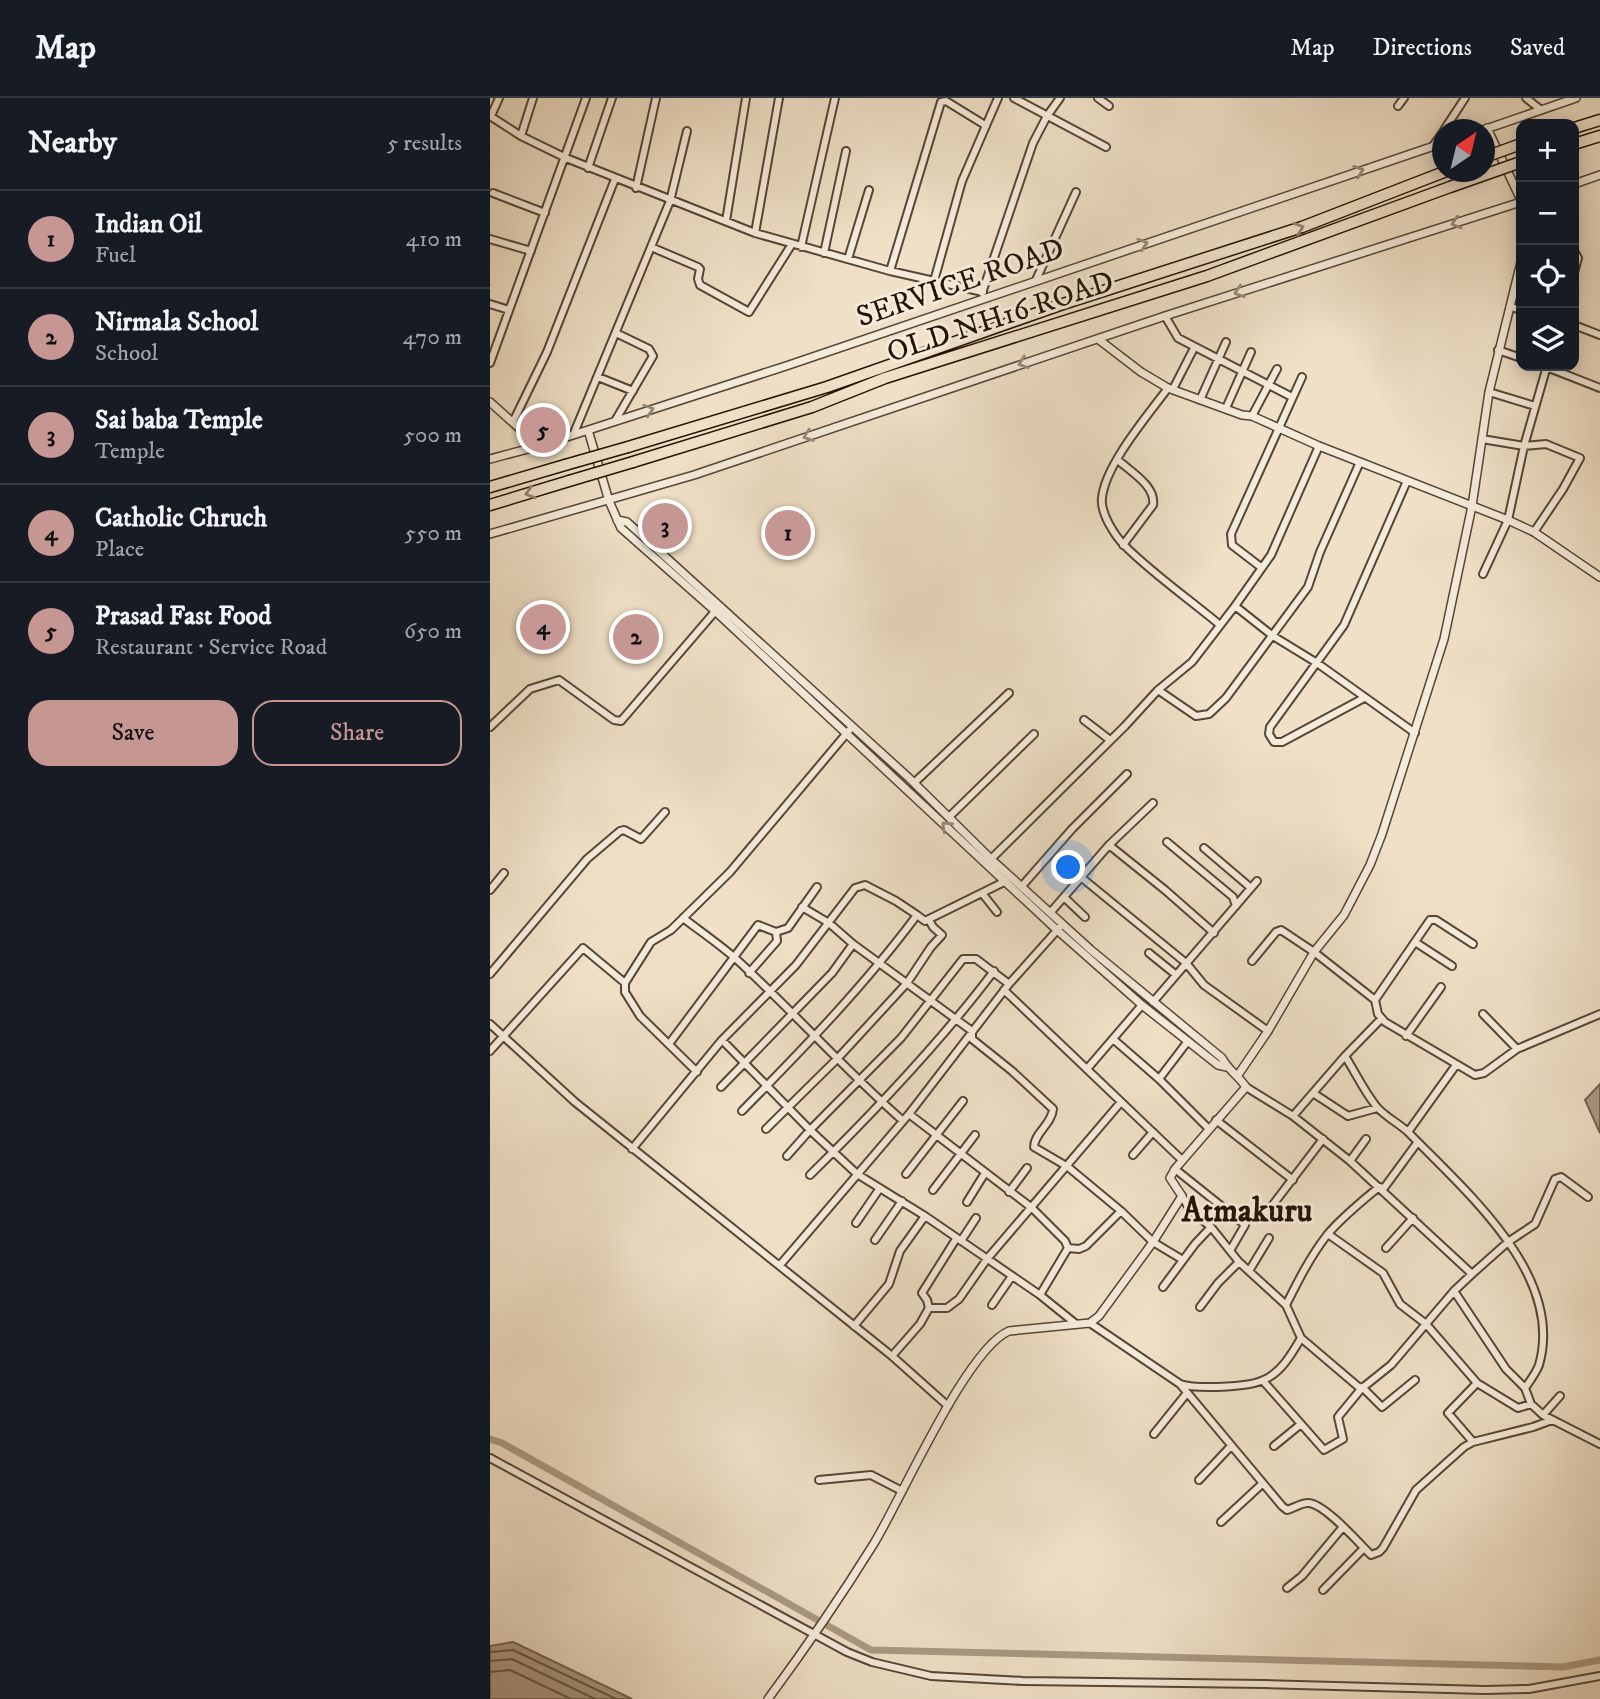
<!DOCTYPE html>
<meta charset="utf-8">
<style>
:root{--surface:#171b24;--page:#242831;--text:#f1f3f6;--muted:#9ea1a6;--line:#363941;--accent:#c59692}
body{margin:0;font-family:"IM FELL DW Pica",serif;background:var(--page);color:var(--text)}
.controls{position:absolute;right:21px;top:21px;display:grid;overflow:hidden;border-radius:14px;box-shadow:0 4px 18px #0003}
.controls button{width:63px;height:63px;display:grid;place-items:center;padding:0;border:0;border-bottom:2px solid var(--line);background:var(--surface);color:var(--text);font:35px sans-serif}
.compass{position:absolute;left:942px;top:21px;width:63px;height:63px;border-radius:50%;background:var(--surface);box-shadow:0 4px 18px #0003;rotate:35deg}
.you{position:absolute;left:579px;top:770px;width:24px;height:24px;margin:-18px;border:5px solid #fff;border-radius:50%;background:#1a73e8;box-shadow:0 0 0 10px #1a73e833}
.badge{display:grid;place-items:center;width:46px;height:46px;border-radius:50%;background:var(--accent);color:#111;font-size:23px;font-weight:700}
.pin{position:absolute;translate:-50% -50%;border:4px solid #fff;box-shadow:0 2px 7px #0006}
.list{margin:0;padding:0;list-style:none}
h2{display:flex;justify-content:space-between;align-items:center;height:91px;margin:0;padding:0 28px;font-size:30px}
h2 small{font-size:23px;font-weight:400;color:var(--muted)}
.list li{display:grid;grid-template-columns:46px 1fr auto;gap:21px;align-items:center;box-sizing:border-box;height:98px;padding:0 28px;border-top:2px solid var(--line)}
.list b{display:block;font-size:26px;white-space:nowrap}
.list p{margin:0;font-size:23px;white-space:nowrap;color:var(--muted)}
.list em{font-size:23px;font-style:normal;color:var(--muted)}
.actions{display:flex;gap:14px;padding:21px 28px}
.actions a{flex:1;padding:16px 0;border:2px solid var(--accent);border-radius:21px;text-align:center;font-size:24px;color:var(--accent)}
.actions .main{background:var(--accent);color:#111}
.icon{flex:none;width:38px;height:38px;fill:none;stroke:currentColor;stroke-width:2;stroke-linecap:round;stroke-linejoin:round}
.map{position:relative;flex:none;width:1110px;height:1601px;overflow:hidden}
header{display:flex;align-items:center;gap:42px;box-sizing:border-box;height:98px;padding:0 35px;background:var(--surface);border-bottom:2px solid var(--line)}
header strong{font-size:33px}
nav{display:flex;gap:38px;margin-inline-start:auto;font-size:24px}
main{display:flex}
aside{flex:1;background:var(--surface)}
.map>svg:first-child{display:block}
.water{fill:#aa9a84;stroke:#746450;stroke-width:2}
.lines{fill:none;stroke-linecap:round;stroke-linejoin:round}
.shore{stroke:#665644;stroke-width:2}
.canal{stroke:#aa9a84;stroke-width:7}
.minor-casing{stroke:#564634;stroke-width:10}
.tertiary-casing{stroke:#564634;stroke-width:10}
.primary-casing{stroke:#231303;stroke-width:13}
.minor{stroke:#f5ebdb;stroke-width:6}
.tertiary{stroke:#f5ebdb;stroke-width:7}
.primary{stroke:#efe0c7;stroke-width:10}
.primary-bridge-casing{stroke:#231303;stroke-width:13;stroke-linecap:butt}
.primary-bridge{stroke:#efe0c7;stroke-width:10}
.oneway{stroke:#968a7a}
.oneway2{stroke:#93846f}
.labels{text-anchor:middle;stroke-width:6;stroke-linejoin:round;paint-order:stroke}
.street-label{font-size:30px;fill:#231303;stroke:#f5ebdb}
.quarter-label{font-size:33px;font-weight:bold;fill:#231303;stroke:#f5ebdb}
</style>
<header>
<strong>Map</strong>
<nav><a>Map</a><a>Directions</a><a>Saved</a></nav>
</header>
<main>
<aside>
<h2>Nearby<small>5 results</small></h2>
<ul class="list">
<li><span class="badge">1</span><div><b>Indian Oil</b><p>Fuel</p></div><em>410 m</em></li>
<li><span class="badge">2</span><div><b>Nirmala School</b><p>School</p></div><em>470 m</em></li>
<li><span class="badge">3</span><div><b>Sai baba Temple</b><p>Temple</p></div><em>500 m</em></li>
<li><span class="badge">4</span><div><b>Catholic Chruch</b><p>Place</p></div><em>550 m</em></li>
<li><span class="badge">5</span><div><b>Prasad Fast Food</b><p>Restaurant · Service Road</p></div><em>650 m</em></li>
</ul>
<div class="actions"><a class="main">Save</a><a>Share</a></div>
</aside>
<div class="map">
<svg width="1110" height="1601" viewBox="0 0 1110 1601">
<rect width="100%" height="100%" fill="#efe0c7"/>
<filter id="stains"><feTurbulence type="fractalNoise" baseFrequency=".00286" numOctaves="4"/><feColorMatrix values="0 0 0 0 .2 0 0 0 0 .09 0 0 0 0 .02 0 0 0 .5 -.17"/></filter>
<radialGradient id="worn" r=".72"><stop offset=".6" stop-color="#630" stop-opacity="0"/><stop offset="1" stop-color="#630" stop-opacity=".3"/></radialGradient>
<path class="water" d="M1110 986V1035L1095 1002Z
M23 1544 142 1601H0V1548Z"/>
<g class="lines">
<path class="shore" d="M0 1554 23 1552 126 1601
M0 1563 22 1561 105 1601
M0 1574 20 1572 81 1601"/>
<path class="canal" d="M0 1341 12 1345 381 1552 1073 1569 1110 1562"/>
<g class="minor-casing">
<path id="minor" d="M524 0 616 49
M608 0 619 8
M1036 0 1051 12
M908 8 914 0
M0 18 31 38 76 60 265 135 400 173 493 194
M1 18 9 0
M954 32 975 0
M31 38 43 0
M943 48 953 34
M98 70 122 0
M146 90 166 0
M3 95 55 115
M236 123 256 0
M265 135 289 0
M0 141 41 153
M161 149 208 169 210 171 208 181 210 187 259 214 302 146
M311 149 345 0
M1084 153 1088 160 1084 175
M334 155 356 53
M358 161 379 92
M400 173 451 4 456 3 495 27
M546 182 586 94
M444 183 472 83 508 0
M492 195 543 45 557 18 570 0
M0 206 19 212
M1021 209 1031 212
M675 218 688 240 802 299
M1084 227 1110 237
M1008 252 1031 260
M0 265 96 0
M1054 268 1110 290
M108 279 143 293
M678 290C658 317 615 367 612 400 610 415 625 438 635 448 663 476 699 501 730 527
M683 291 704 250
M999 294 1045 308
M710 302 736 244
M736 310 761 254
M762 318 787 271
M125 323 163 258 159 251 126 235
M23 324 57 254 125 81
M84 335 180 103 197 33
M992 341 1034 348 1056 346 1090 360 1073 391 1044 434
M628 362C641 374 666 388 663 407L633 447
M772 470 742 447 741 436 812 279
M993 476 1018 422 1034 348 1057 268
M745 508 783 538 827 565 925 635
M668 592 706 618 719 616 736 600 818 489 830 454 870 364
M874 600 792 644H784L779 636 780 629 854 527 917 383
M594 622 620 642
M0 629 40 591 69 582 124 622 131 623 228 510
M424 685 519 595
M459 719 544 636
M677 744 743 799 746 808
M619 747 675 792 724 835
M714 750 761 790
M501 761 635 628 668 592 702 564 745 508 781 457 829 348
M592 780 696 865 714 887 778 933
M532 788 582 731 637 676
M0 792 14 775
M492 795 507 814
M575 800 595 819
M312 809 339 825 363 846 482 933V941L522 973 563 1011C562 1026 544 1035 544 1049L578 1069 631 1113 663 1144 693 1162
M560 815 619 747 663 705
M193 820C210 833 229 846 245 860 302 912 354 971 412 1022
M925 844 962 868
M659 855 685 876
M762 863 786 834 791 832 824 854 885 902 888 916 895 924 985 977 994 975 1027 951 1110 916
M259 875 287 843 286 834 298 830 327 789
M0 876 97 761 130 733 134 732 151 741 175 714
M514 892 692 1062
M885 902 940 822H946L983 846
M663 904 767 783
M993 916 1027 951
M0 926 85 1004 402 1258 458 1308
M916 938 951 889
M623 941 669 981 719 1031
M232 942 320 1032 367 1076 435 1118 550 1197 586 1226
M179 946 268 827 286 834
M0 953 93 850 135 885
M855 958C865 974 874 993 886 1008 895 1019 909 1025 919 1035 975 1093 1075 1177 1049 1267 1046 1275 1040 1283 1035 1290
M597 971 652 907
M207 974 150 918 135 894V885L161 844 181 832 240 774 362 629
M669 981 698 943
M231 989 342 875 363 846
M756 989 803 1018 860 1063 982 1176
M823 995 858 1018 887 1010
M252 1013C313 951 375 887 427 817L435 823 516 783
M419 1016 542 1110 575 1143 578 1150 550 1197
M803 1018 855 958 891 921
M726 1022 803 1082
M276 1031 348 960 417 885 441 849 452 837 443 829 439 822
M918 1034 966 967
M142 1051 232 942 306 867 365 790 375 787 406 803 427 817
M643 1057 663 1034
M297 1058 320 1032 411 940 473 861H486L519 886
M860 1063 876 1041
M685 1071 755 1127 741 1151
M416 1076 473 1003
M320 1077C385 1013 449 946 504 873
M443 1092 485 1037
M519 1094 537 1070
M692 1098 700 1112 721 1129 749 1164 796 1207 811 1240 871 1291 901 1267 964 1193 982 1176 1018 1144 1045 1126 1065 1081 1071 1079 1098 1099
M477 1104 495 1075
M772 1121 833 1041
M366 1125 390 1090
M838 1136 893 1175 910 1206 936 1226 987 1285 1028 1310 1041 1306 1053 1317 1110 1346
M385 1142 412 1103
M471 1143 486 1120
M578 1150 589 1151 596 1148 631 1113
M896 1150 923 1120
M290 1167 419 1016 519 886 570 829
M759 1173 779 1140
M673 1189 705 1146 721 1129
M964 1193 1016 1271 1035 1290 1041 1306
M502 1207 522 1178
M796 1207C808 1183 820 1159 837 1137 852 1119 871 1104 889 1089L894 1090 927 1045
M710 1209 728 1185 749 1164
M439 1210H457L469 1201 497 1161 631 1004
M600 1225 690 1286C703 1290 715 1289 728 1289 776 1287 787 1282 811 1240
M364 1228 399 1186 410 1153 435 1118
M402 1258 430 1226 439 1210 437 1202 432 1195 466 1141
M774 1284 834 1352 853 1341 848 1319 871 1291
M690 1286 792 1408 797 1412C804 1410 811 1405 818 1405 834 1405 869 1445 881 1457L889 1454 893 1450 926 1392 974 1349 983 1344 1043 1329 1062 1322
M872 1289 892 1309 925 1282
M1053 1317 1070 1298
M664 1336 697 1295
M983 1344 958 1315 987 1285
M784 1348 811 1326
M0 1360 357 1554 382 1564 441 1578 533 1583 774 1586 995 1592 1039 1591 1110 1578
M329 1382 381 1377 412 1393
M709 1382 741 1348
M731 1424 772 1386
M797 1490 812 1478 852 1430
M833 1492 874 1450"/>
</g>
<g class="tertiary-casing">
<path id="tertiary" d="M997 30 1031 102
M993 32 1086 0
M1084 86 1110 77
M608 241 651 274 678 290 752 317 762 318 829 348 1018 422 1044 434 1110 479
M0 304 49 348
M98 332 119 403 131 430 225 513 567 832 652 907 728 967 737 969
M0 361 49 348 296 268 953 45
M127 422 137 424 419 680 501 761 601 852 732 960C738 972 749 978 756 989L685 1071 680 1080 692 1098 663 1144 609 1218 600 1225 519 1233C476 1251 411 1402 383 1447 350 1500 315 1551 278 1601
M0 436 204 377 675 218 1031 104
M748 977 778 933 824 854 854 817 880 767 892 736 954 541 982 408 999 294 1031 164"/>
</g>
<g class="primary-casing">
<path id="primary" d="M1084 30 1110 22
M1084 46 1110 38
M138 349 337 289 570 207 812 129 954 74
M143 364 322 309 395 280 717 178 960 89
M0 389 75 367
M0 407 79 383"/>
</g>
<use href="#minor" class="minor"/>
<use href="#tertiary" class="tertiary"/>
<use href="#primary" class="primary"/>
<g class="primary-bridge-casing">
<path id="primary-bridge" d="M995 59 1031 46
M960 89 1031 64
M75 367 138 349
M79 383 143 364"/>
</g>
<use href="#primary-bridge" class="primary-bridge"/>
</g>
<defs><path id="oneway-chevron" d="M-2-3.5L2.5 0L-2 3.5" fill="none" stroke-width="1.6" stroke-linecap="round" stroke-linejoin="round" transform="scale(1.75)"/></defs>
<g class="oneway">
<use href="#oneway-chevron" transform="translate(869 73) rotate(-19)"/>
<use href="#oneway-chevron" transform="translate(966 125) rotate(163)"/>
<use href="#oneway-chevron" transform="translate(653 146) rotate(-18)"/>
<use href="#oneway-chevron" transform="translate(749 194) rotate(162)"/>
<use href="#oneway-chevron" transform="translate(533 265) rotate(162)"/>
<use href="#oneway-chevron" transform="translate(159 312) rotate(-18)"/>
<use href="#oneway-chevron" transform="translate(318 338) rotate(161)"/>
<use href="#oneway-chevron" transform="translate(456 728) rotate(-137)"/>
</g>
<g class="oneway2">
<use href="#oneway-chevron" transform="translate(809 130) rotate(-19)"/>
<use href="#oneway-chevron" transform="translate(40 395) rotate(163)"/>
</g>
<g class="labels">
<g class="street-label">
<text transform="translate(470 184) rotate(-19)" y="10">SERVICE ROAD</text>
<text transform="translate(510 218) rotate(-18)" y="10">OLD NH16 ROAD</text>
</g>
<g class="quarter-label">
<text x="757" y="1123">Atmakuru</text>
</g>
</g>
<rect width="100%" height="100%" filter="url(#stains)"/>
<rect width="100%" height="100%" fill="url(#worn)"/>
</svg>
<div class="controls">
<button>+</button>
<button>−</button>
<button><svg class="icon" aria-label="locate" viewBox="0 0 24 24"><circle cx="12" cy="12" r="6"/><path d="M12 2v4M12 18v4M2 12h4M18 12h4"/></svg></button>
<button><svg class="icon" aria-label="layers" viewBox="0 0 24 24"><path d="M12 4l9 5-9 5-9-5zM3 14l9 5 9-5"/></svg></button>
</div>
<svg class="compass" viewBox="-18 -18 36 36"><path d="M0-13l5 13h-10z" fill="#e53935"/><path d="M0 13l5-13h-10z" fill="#9ea1a6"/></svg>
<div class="you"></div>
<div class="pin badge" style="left:298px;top:435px">1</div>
<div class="pin badge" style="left:146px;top:539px">2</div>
<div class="pin badge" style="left:175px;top:428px">3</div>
<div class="pin badge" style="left:53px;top:529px">4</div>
<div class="pin badge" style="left:53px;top:332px">5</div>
</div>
</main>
